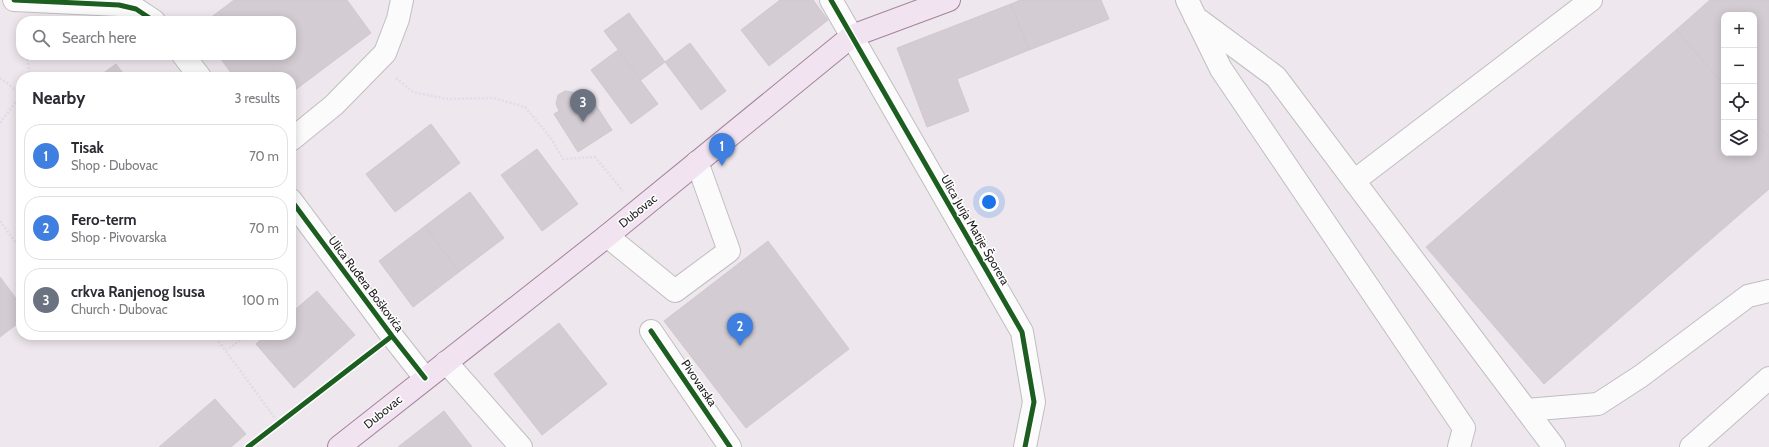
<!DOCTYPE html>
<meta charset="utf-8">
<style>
:root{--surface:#fff;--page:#f7f7f7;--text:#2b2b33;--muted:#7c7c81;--line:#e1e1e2;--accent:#7c3aed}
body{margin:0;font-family:Cabin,sans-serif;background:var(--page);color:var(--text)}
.controls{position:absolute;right:12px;top:12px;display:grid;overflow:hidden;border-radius:8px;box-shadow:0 2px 10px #0003}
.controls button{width:36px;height:36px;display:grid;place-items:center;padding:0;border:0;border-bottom:1px solid var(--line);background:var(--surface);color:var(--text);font:20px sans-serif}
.you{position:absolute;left:989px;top:202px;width:14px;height:14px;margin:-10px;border:3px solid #fff;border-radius:50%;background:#1a73e8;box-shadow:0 0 0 6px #1a73e833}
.badge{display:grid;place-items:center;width:26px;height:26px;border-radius:50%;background:var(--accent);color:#fff;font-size:13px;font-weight:700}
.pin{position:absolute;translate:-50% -33px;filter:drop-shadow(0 1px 2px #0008)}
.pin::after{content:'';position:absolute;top:21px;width:14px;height:12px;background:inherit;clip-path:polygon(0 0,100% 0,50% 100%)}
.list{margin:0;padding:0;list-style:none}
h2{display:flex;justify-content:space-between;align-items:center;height:52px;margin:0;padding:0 16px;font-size:17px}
h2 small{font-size:13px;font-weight:400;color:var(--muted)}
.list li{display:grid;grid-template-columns:26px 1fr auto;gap:12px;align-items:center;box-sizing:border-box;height:64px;margin:0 8px 8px;padding:0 8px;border:1px solid var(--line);border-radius:16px}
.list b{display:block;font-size:15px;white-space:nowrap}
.list p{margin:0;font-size:13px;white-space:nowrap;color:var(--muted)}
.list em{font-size:13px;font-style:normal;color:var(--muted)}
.icon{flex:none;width:22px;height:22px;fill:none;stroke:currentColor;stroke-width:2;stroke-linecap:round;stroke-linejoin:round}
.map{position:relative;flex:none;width:1769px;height:447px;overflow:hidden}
.search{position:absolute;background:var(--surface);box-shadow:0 2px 10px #0003;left:16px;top:16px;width:280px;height:44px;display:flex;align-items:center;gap:10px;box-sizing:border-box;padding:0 14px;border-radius:16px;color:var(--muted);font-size:15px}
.panel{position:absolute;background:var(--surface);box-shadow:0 2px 10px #0003;left:16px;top:72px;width:280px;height:268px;border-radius:16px}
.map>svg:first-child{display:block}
.building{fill:#d3cdd3;stroke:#d1c8d1}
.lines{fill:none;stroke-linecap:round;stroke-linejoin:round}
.minor-casing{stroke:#c1bec0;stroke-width:24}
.major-casing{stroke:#a4839e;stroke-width:24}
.path{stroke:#e5d9eb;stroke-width:2.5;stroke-dasharray:2 2;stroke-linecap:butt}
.minor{stroke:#fcfbfc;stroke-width:22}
.major{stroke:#f1e4f0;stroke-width:22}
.cycleway-casing{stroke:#fff;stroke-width:8}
.cycleway{stroke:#1b5e20;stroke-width:5}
.labels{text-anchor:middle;stroke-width:3;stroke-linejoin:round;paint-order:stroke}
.street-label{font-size:12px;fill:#1f1f1f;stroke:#fff}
</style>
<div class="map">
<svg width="1769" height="447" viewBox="0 0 1769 447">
<rect width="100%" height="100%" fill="#eee7ed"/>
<path class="building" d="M234 0H347L371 33 291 93V77H234L218 55H291V21H206Z
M780 0H813L828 20 769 66 741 30Z
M1020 0H1101L1109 19 1029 50 1011 4Z
M1710 0H1769V137L1754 120V15H1724V85L1676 30Z
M1011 4 1029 50 957 79 969 111 927 127 897 48Z
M629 13 665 62 641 80 604 31Z
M1676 30 1724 85V153H1754V120L1769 137V189L1544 384 1426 247Z
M690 43 726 91 701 110 665 62Z
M618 50 658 104 631 124 591 70Z
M116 64 126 77H98Z
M565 91 572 92 580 98 588 93 612 130 578 152 554 114 559 111 556 104 558 95Z
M431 124 460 163 395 212 366 174Z
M537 149 578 204 542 231 501 175Z
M470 192 504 238 459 272 425 226Z
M425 226 459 272 413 307 379 261Z
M768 241 849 349 746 428 664 321Z
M0 277 21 305V321L0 337Z
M317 291 355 335 294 388 256 344 266 335H291V313Z
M559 323 607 384 542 435 494 374Z
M215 399 246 434 231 447H159Z
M444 411 472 447H398Z"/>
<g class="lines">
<g class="minor-casing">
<path id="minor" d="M14 0 119 5 136 9 154 21
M831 0 1022 332 1034 402 1025 447
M1187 0 1221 69 1464 428 1459 447
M1195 17 1276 77 1554 447
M183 55 200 77
M291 140 334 105 385 53 398 19 402 0
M1354 181 1591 0
M291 200 392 336 425 378
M607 236 675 291 729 251 697 162
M651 331 730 447
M446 362 521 447
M1526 410 1598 404 1641 376 1748 296 1769 291
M1691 447 1769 378"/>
</g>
<g class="major-casing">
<path id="major" d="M339 447 607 236 852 36 949 0"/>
</g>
<path class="path" d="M27 55 30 77
M0 78 21 94
M396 78 413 92 447 99 494 98 525 107 551 138 563 159 595 157 623 191
M0 123 21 95
M0 221 21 250
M291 275V280
M214 335 278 422
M226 351 247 335"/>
<use href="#minor" class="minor"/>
<use href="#major" class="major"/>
<g class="cycleway-casing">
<path id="cycleway" d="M14 0 119 5 136 9 154 21
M831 0 1022 332 1034 402 1025 447
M291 200 392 336 425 378
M651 331 730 447
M248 447 392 336"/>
</g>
<use href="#cycleway" class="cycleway"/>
</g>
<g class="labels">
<g class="street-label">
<text transform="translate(638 211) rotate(-39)" y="4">Dubovac</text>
<text transform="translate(975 230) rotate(60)" y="4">Ulica Jurja Matije Šporera</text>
<text transform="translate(366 284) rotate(53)" y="4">Ulica Ruđera Boškovića</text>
<text transform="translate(699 383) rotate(56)" y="4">Pivovarska</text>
<text transform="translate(383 412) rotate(-39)" y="4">Dubovac</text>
</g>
</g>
</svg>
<div class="controls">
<button>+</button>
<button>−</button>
<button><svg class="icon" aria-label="locate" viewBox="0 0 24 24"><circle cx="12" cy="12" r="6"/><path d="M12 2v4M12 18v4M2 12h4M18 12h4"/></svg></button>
<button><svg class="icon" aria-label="layers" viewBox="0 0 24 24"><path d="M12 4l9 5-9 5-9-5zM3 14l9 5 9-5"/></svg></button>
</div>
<div class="you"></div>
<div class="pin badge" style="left:722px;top:166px;background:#3f7fe0">1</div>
<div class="pin badge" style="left:740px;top:346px;background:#3f7fe0">2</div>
<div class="pin badge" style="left:583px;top:122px;background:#6b7280">3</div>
<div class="search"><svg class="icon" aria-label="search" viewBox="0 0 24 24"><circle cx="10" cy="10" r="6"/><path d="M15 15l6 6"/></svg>Search here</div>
<section class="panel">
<h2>Nearby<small>3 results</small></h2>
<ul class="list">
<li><span class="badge" style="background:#3f7fe0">1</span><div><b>Tisak</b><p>Shop · Dubovac</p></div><em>70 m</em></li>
<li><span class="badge" style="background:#3f7fe0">2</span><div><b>Fero-term</b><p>Shop · Pivovarska</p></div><em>70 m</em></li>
<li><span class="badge" style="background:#6b7280">3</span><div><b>crkva Ranjenog Isusa</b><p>Church · Dubovac</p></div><em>100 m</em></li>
</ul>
</section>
</div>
